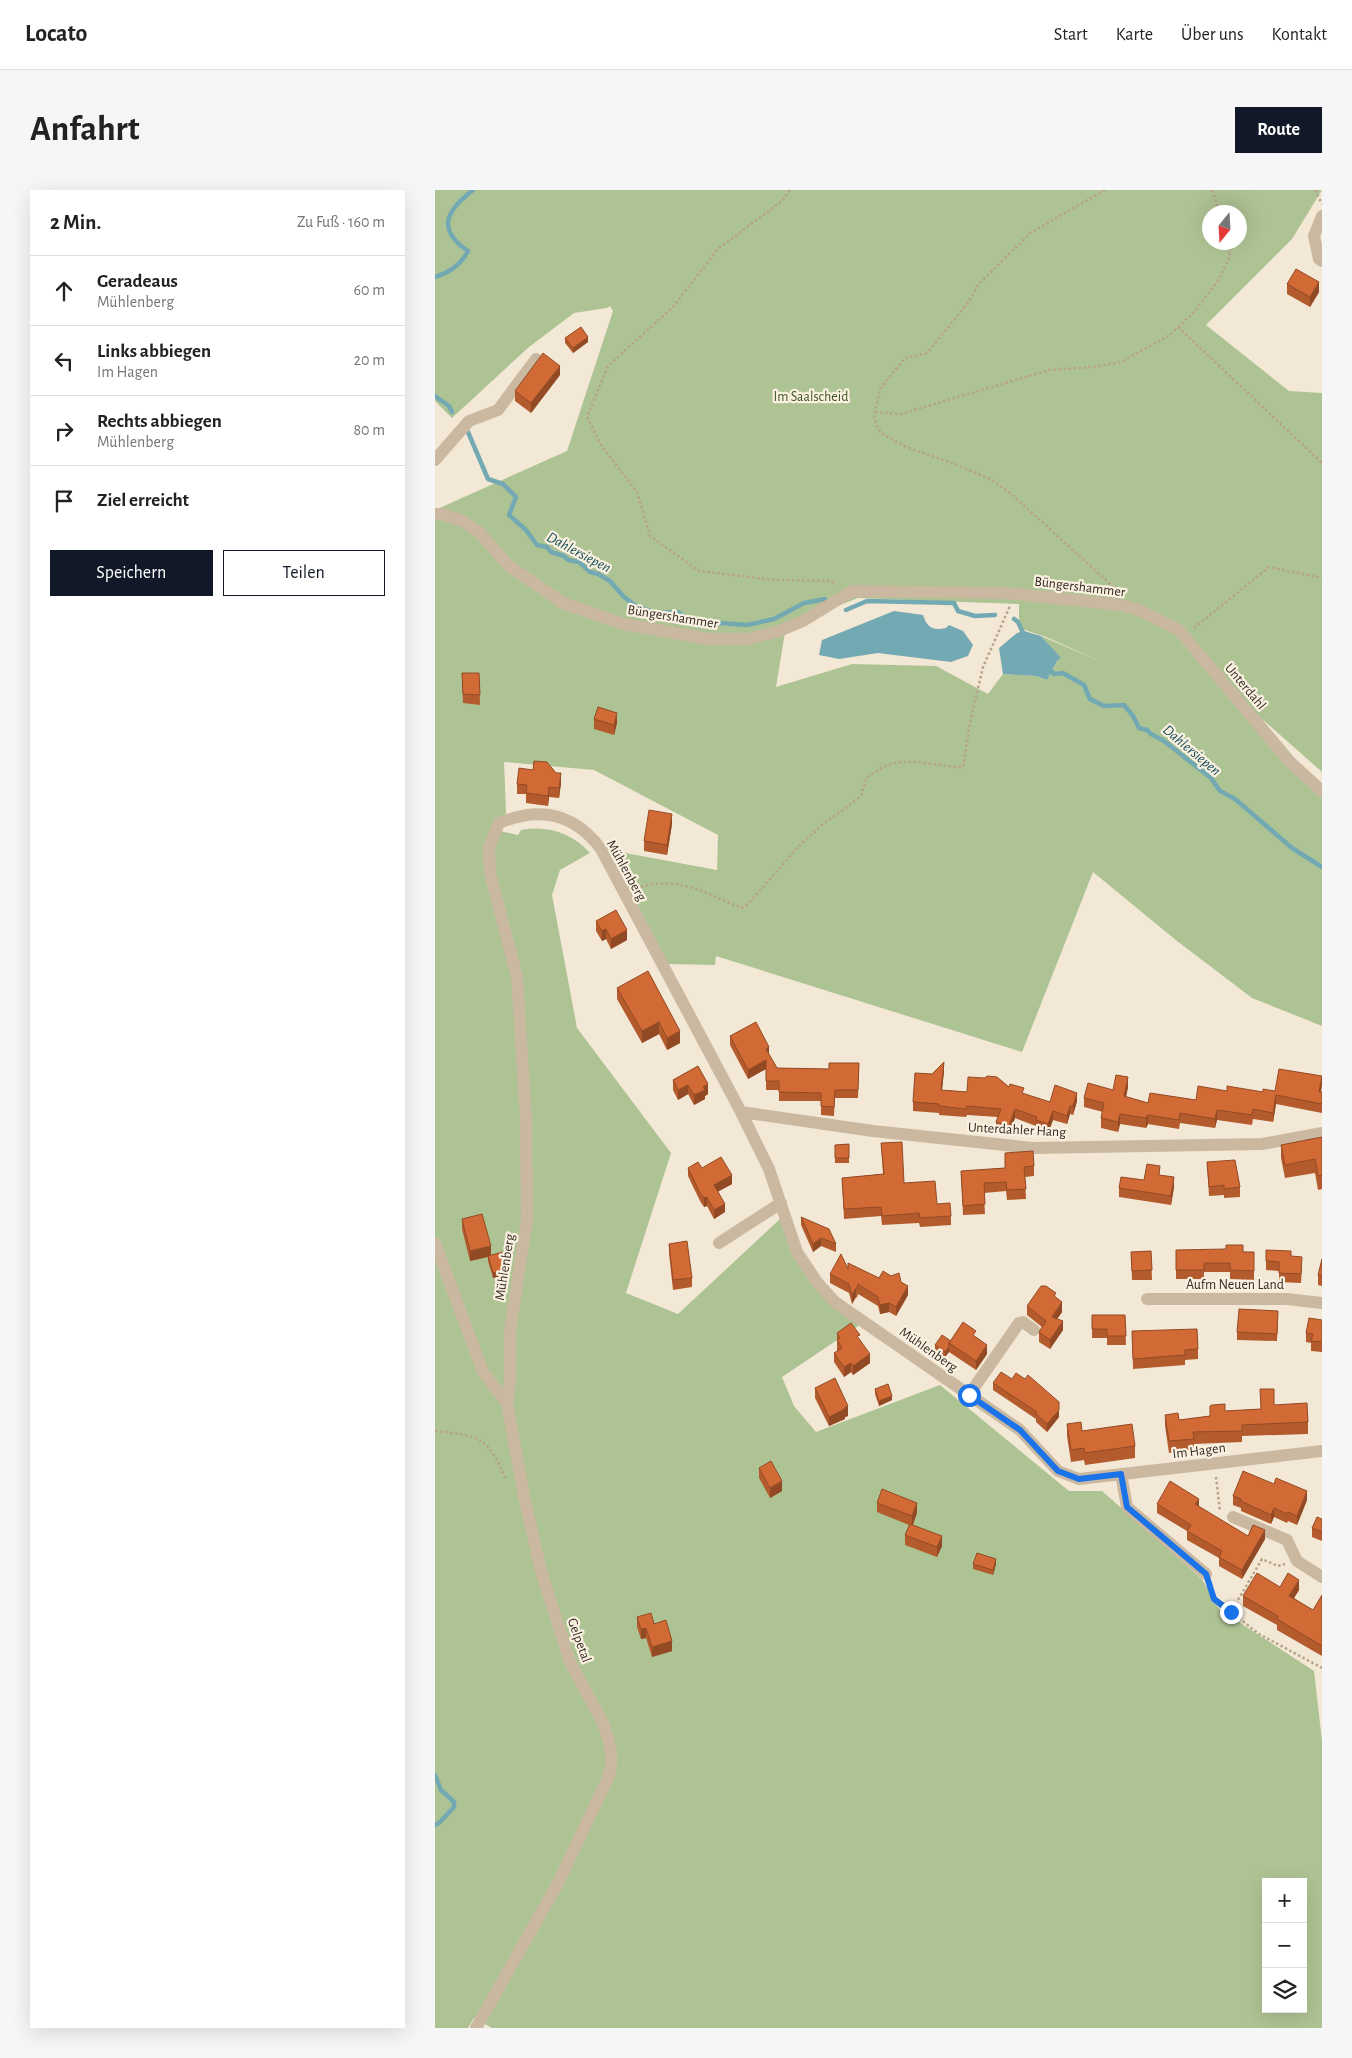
<!DOCTYPE html>
<html lang="de">
<meta charset="utf-8">
<style>
:root{--surface:#fff;--page:#f6f6f6;--text:#222;--muted:#767676;--line:#e0e0e0;--accent:#111827}
body{margin:0;font-family:"Alegreya Sans",sans-serif;background:var(--page);color:var(--text)}
.controls{position:absolute;right:15px;bottom:15px;display:grid;overflow:hidden;border-radius:0px;box-shadow:0 5px 20px #0002}
.controls button{width:45px;height:45px;display:grid;place-items:center;padding:0;border:0;border-bottom:1px solid var(--line);background:var(--surface);color:var(--text);font:25px sans-serif}
.compass{position:absolute;left:767px;top:15px;width:45px;height:45px;border-radius:50%;background:var(--surface);box-shadow:0 5px 20px #0002;rotate:198deg}
.stop{position:absolute;width:15px;height:15px;margin:-11px;border:4px solid #1a73e8;border-radius:50%;background:#fff}
.stop.end{background:#1a73e8;border-color:#fff;box-shadow:0 1px 5px #0008}
.list{margin:0;padding:0;list-style:none}
h2{display:flex;justify-content:space-between;align-items:center;height:65px;margin:0;padding:0 20px;font-size:21px}
h2 small{font-size:16px;font-weight:400;color:var(--muted)}
.list li{display:grid;grid-template-columns:32px 1fr auto;gap:15px;align-items:center;box-sizing:border-box;height:70px;padding:0 20px;border-top:1px solid var(--line)}
.list b{display:block;font-size:19px;white-space:nowrap}
.list p{margin:0;font-size:16px;white-space:nowrap;color:var(--muted)}
.list em{font-size:16px;font-style:normal;color:var(--muted)}
.actions{display:flex;gap:10px;padding:15px 20px}
.actions a{flex:1;padding:11px 0;border:1px solid var(--accent);border-radius:0px;text-align:center;font-size:18px;color:var(--accent)}
.actions .main{background:var(--accent);color:#fff}
.icon{flex:none;width:28px;height:28px;fill:none;stroke:currentColor;stroke-width:2;stroke-linecap:round;stroke-linejoin:round}
.map{position:relative;flex:none;width:887px;height:1838px;overflow:hidden;border-radius:0px}
header{display:flex;align-items:center;gap:30px;box-sizing:border-box;height:70px;padding:0 25px;background:var(--surface);border-bottom:1px solid var(--line)}
header strong{font-size:24px}
nav{display:flex;gap:28px;margin-inline-start:auto;font-size:18px}
.intro{display:flex;align-items:center;justify-content:space-between;box-sizing:border-box;height:120px;padding:0 30px}
h1{margin:0;font-size:35px}
.button{padding:12px 22px;border-radius:0px;background:var(--accent);color:#fff;font-size:18px;font-weight:700}
main{display:flex;gap:30px;padding:0 30px}
aside{flex:1;background:var(--surface);border-radius:0px;box-shadow:0 5px 20px #0002}
.map>svg:first-child{display:block}
.green{fill:#aec394;fill-rule:evenodd}
.water{fill:#72a9b2}
.lines{fill:none;stroke-linecap:round;stroke-linejoin:round}
.stream{stroke:#72a9b2;stroke-width:4.5}
.path{stroke:#b7a28b;stroke-width:2.5;stroke-dasharray:2.5 2.5;stroke-linecap:butt}
.minor{stroke:#cbb8a0;stroke-width:12}
.wall{fill:#b45b2e}
.shaded-wall{fill:#924a25}
.building{fill:#d16a35;stroke:#924a25}
.route{stroke:#1a73e8;stroke-width:6}
.labels{text-anchor:middle;stroke-width:4.5;stroke-linejoin:round;paint-order:stroke}
.park-label{font-size:14px;fill:#3f5526;stroke:#faf1e1}
.street-label{font-size:14px;fill:#352b24;stroke:#faf1e1}
.water-label{font-size:15px;font-style:italic;fill:#164e59;stroke:#faf1e1}
</style>
<header>
<strong>Locato</strong>
<nav><a>Start</a><a>Karte</a><a>Über uns</a><a>Kontakt</a></nav>
</header>
<div class="intro"><h1>Anfahrt</h1><a class="button">Route</a></div>
<main>
<aside>
<h2>2 Min.<small>Zu Fuß · 160 m</small></h2>
<ul class="list">
<li><svg class="icon" aria-label="ahead" viewBox="0 0 24 24"><path d="M12 20V5M6 11l6-6 6 6"/></svg><div><b>Geradeaus</b><p>Mühlenberg</p></div><em>60 m</em></li>
<li><svg class="icon" aria-label="left" viewBox="0 0 24 24"><path d="M17 20v-9H6M10 6l-5 5 5 5"/></svg><div><b>Links abbiegen</b><p>Im Hagen</p></div><em>20 m</em></li>
<li><svg class="icon" aria-label="right" viewBox="0 0 24 24"><path d="M7 20v-9h11M14 6l5 5-5 5"/></svg><div><b>Rechts abbiegen</b><p>Mühlenberg</p></div><em>80 m</em></li>
<li><svg class="icon" aria-label="arrive" viewBox="0 0 24 24"><path d="M6 21V4h12l-3 4 3 4H6"/></svg><div><b>Ziel erreicht</b></div></li>
</ul>
<div class="actions"><a class="main">Speichern</a><a>Teilen</a></div>
</aside>
<div class="map">
<svg width="887" height="1838" viewBox="0 0 887 1838">
<rect width="100%" height="100%" fill="#f3e8d5"/>
<path class="green" d="M0 0H887L857 49 771 135 854 201 887 203V582L826 528 887 601V836L817 808 742 751 658 682 587 862 281 766 280 775 233 774 174 660 282 680 283 645 159 580 69 572 71 622 65 641 83 645 86 640C113 635 137 643 155 663L125 680 117 705 142 838 236 963 191 1103 243 1124 345 1029 361 1066 426 1134 347 1187 359 1216 381 1242 505 1195 634 1301H667L767 1389 784 1419 879 1481 887 1551V1838H57L39 1828 33 1838H0V320L132 261 178 121 175 116 172 118 139 123 94 157 17 228 0 211ZM774 22H804V52H774ZM423 408 584 414V438L611 447 667 472 606 446 625 468 622 471 612 490 601 486 568 484 553 504 501 476 417 474 341 497 351 436ZM831 1692H868V1819H831Z"/>
<path class="water" d="M459 421 488 425C492 437 497 441 511 438L514 435 528 441 538 455 533 466 516 472 443 463 404 469 384 465 387 450Z
M589 441 606 446 626 468 622 471 612 490 601 486 568 484 564 458 582 443Z"/>
<g class="lines">
<path class="stream" d="M0 87C14 83 26 74 33 61 1 39 11 21 38 0
M0 206 14 216 17 222
M33 242 53 289 68 294 81 307 74 325 91 340 102 355 112 357 116 362 129 366 133 370 144 372 155 382 163 384 175 391 189 407 201 416 221 423 243 422 264 436 285 433 312 435 339 429 369 413 390 409
M411 420 432 411 519 413 523 421 540 426 560 425
M579 429 583 432 589 445
M613 478 619 484 628 483 649 495 655 509 669 516 689 515 698 526 704 538 712 540 716 544 729 551 776 588 785 601 800 609 857 658 887 677
M0 1585 6 1600 19 1612V1617L4 1633 0 1635"/>
<path class="path" d="M355 0 347 11 283 59 238 117 173 176 152 227 166 255 202 302 215 346 264 381 340 390 394 391 402 394
M670 0 595 43 543 95 533 113 492 163 470 168 445 199 439 226 441 235 446 243 471 257 520 274 555 289 574 302 683 401
M777 0 785 22
M880 0 887 14
M743 137 887 273
M440 222 466 224 614 180 658 177 686 172 735 145 759 122 783 91 794 68 796 52
M759 438 834 377 887 388
M202 700C208 695 213 695 221 694 252 690 278 707 307 718L313 714 363 657 389 633 411 618 426 606 432 587C439 583 448 576 456 574 476 568 508 577 528 577L535 532 548 477 575 416
M0 1241C46 1246 53 1247 71 1290
M781 1287 785 1321
M775 1395 779 1409 796 1422 827 1369 843 1376 850 1374
M796 1422 824 1444 887 1478"/>
<path class="minor" d="M887 26 879 46 884 69 887 71
M0 270 34 231 63 220 101 169
M0 324H6L26 330 44 342 74 376 128 413 188 434 274 449H313L344 441 368 431 417 401 571 403 685 415 704 420 744 440 854 571 887 601
M306 922 438 941 598 958 827 954 887 943
M0 1053 48 1182 72 1213 89 1306 106 1381 135 1472 168 1533 173 1548 176 1562V1577L173 1588 123 1693 41 1838
M284 1053 346 1013
M712 1109H852L887 1113
M534 1205 584 1133 588 1132 599 1140
M72 1213 75 1193V1141L92 1029 91 928 82 787 55 683 54 657 64 633C105 616 139 623 166 659L306 922 334 979 362 1062 382 1092 400 1112 585 1240 623 1281 644 1289 887 1261
M686 1284 692 1317 771 1384
M798 1327 852 1350 862 1371 887 1387"/>
</g>
<path class="wall" d="M852 94 884 102 875 117 852 104Z
M130 148 153 152 138 163 130 153Z
M125 185 96 223 80 211V201Z
M27 483H44L45 515 28 513Z
M159 529 182 533 179 545 159 539Z
M126 593 124 608 114 607 113 616 91 613V604H82V594Z
M237 634 232 665 209 661V651Z
M161 731 192 750 176 759 171 749 167 751 161 741Z
M213 781 245 853 232 860 224 844 207 853 182 809V798Z
M295 846 334 864 342 878 394 879 424 873 423 908H400L399 926 386 925V911H344V900H331V879L313 889 295 855Z
M263 876 273 904 270 906V909L259 915 253 904 243 910 238 900V890Z
M509 881 507 900 532 902 574 897 589 904 615 912 642 911 638 925 635 924 632 934 618 930 613 943 601 938V936L580 928 574 945 561 940V932L563 927 532 925 531 927 504 925V923L478 921V912L497 884Z
M887 895 886 902H887V923L841 914 838 932 818 929 817 935 782 930 780 938 745 933 744 939 713 934 711 938 685 934 683 942 666 938V928L668 922 649 917V908L678 900 693 897 691 907 713 913 761 910 792 901 828 902 840 901Z
M887 947V999L883 1000 880 983 850 988 846 968V955Z
M446 953 469 993 502 1014 516 1026V1035L485 1037 484 1033 447 1035 446 1026 409 1029 407 988 448 984Z
M414 954V973H400V955Z
M570 963 599 976V986L590 987 591 1009 572 1010 571 1001 549 1003 550 1024 528 1025 526 981 570 978Z
M772 972 805 997V1007L789 1008V1005L774 1006Z
M253 978H267L297 994 283 1001 290 1022 279 1029 272 1016 269 1017 265 1011 253 986Z
M725 985 739 997 736 1015 684 1007V998Z
M366 1027 401 1054V1062L386 1056 378 1062 366 1035Z
M27 1029 56 1065 72 1084 58 1088 53 1071V1067L35 1071 27 1039Z
M234 1054 257 1088V1097L238 1100 234 1063Z
M741 1060 819 1062V1090L795 1089V1082H769V1089H741Z
M716 1061 717 1090H697L696 1062Z
M856 1066 867 1076 866 1093 844 1092V1081L831 1080V1071Z
M887 1069V1096L883 1095V1085Z
M413 1078 444 1088 466 1092 473 1105 461 1126 454 1122 445 1124 443 1116 423 1104 422 1108 421 1107 417 1114 414 1103 395 1093V1084Z
M592 1116 627 1122 622 1129 628 1140 615 1159 604 1152V1142L607 1137 592 1125Z
M657 1125H690L691 1155H672V1148H657Z
M843 1129 842 1151 802 1150V1142Z
M887 1130V1162L876 1161V1153L871 1152V1143Z
M697 1141 763 1159V1169L750 1170V1175L698 1179Z
M402 1143 425 1150 435 1173 418 1185 416 1182 409 1187 399 1172V1163L402 1161Z
M541 1147 552 1164 541 1180 514 1162 510 1167 500 1160V1155L516 1151Z
M558 1193 624 1227 612 1242 601 1232V1229L558 1200Z
M380 1198 413 1226 410 1227V1229L394 1236 380 1208Z
M440 1199 457 1210 444 1216 440 1204Z
M839 1215 873 1232V1244L807 1246V1252L759 1254V1260L734 1263 730 1236V1225L744 1230 775 1226 790 1221 825 1219Z
M632 1234 647 1241 700 1256V1268L650 1275 649 1270 636 1272 632 1246Z
M324 1278 347 1301 335 1308 324 1288Z
M798 1306 872 1310 862 1335 853 1331 852 1333 839 1327 836 1334 806 1321V1318L798 1315Z
M442 1313 482 1323 478 1335 507 1356 502 1367 470 1355V1345L474 1335 442 1322Z
M722 1314 764 1317 813 1346 830 1349 807 1389 784 1376V1368L752 1350V1341L722 1323Z
M887 1329V1351L877 1347V1338Z
M538 1374H561L558 1385 538 1379Z
M864 1400 859 1408 878 1420 887 1405V1466L842 1440V1435L808 1416V1406Z
M202 1427 219 1434 237 1461 217 1467 211 1448 206 1449 202 1437Z"/>
<path class="shaded-wall" d="M884 92V102L875 117V107Z
M153 147V152L138 163V158Z
M125 176V185L96 223V213Z
M182 523V533L179 545V535Z
M126 583V593L124 608V598Z
M114 597V607L113 616V606Z
M237 624V634L232 665V655Z
M171 739V749L167 751V741Z
M192 740V750L176 759V749Z
M224 832V844L207 853V841Z
M245 841V853L232 860V848Z
M334 857V866L331 859Z
M331 870V879L313 889V880Z
M509 872V881L506 909V900Z
M887 886V895L884 911V902Z
M693 887V897L689 916V906Z
M273 894V904L270 906V909L259 915V905L268 897Z
M253 895V904L243 910V900Z
M642 903V911L638 925V916Z
M841 905V914L838 932V923Z
M635 916V924L632 934V926Z
M580 919V928L574 945V936Z
M782 920V930L780 938V929Z
M618 921V930L613 943V934Z
M685 924V934L683 942V932Z
M713 925V934L711 938V928Z
M297 985V994L279 1004V995Z
M739 987V997L736 1015V1006Z
M272 1007V1016L269 1017V1008Z
M290 1014V1022L279 1029V1020Z
M386 1048V1056L378 1062V1054Z
M56 1056V1066L35 1071V1061Z
M72 1079V1084L58 1088V1083Z
M473 1096V1105L461 1126V1117Z
M421 1098V1107L417 1114V1105Z
M627 1112V1122L617 1136V1127Z
M454 1113V1122L445 1124V1115Z
M628 1131V1140L615 1159V1150Z
M552 1155V1164L541 1180V1171Z
M514 1157V1162L510 1167V1162Z
M435 1164V1173L418 1185V1176Z
M416 1173V1182L409 1187V1177Z
M457 1206V1210L444 1216V1211Z
M413 1216V1226L410 1227V1229L394 1236V1227Z
M624 1220V1227L612 1242V1234Z
M347 1291V1301L335 1308V1298Z
M872 1301V1310L862 1335V1326Z
M764 1309V1318L760 1314Z
M482 1313V1323L477 1336V1326Z
M839 1318V1327L836 1334V1325Z
M830 1340V1349L807 1389V1380Z
M507 1346V1356L502 1367V1357Z
M561 1369V1374L558 1385V1380Z
M864 1390V1400L854 1416V1406Z
M211 1438V1448L206 1449V1439Z
M237 1451V1461L217 1467V1457Z"/>
<path class="building" d="M861 79 884 92 875 107 852 94Z
M146 137 153 147 138 158 130 148Z
M108 163 125 176 96 213 80 201Z
M27 483H44L45 505 28 504Z
M163 517 182 523 179 535 159 529Z
M99 571 112 572 121 583H126L124 598 114 597 113 606 91 603 92 595 82 594 84 578 98 580Z
M214 620 237 624 232 655 209 651Z
M181 720 192 740 176 749 171 739 167 741 161 731Z
M213 781 245 841 232 848 224 832 207 841 182 798Z
M321 832 334 857 331 859 342 878 394 879V873H424L423 900H400L399 917 386 916V903L344 902V891H331V870L313 880 295 846Z
M509 872 506 900 532 902 533 887 550 888 552 886 562 887 574 897 575 894 589 898 587 903 615 912 620 895 642 903 638 916H635L632 926 618 921 613 934 601 930 602 927 580 919 574 936 561 932 566 919 532 916 531 919 504 916V914L478 912 480 883 497 884Z
M263 876 273 894 268 897 270 900 259 905 253 895 243 900 238 890Z
M844 879 887 886 884 902H887V914L841 905 838 923 818 919 817 925 782 920 780 929 745 923 744 930 713 925 711 928 685 924 683 932 666 928 669 913 649 908 653 893 678 900 681 885 693 887 689 906 713 913 715 903 761 910 763 896 792 901V896L828 902V899L840 901Z
M887 947V985L883 986 880 969 850 975 846 955Z
M467 952 469 993 500 991 502 1014 515 1013 516 1026 485 1028 484 1023 447 1026 446 1017 409 1019 407 988 449 984 446 953Z
M414 954V968H400V955Z
M598 961 599 976 589 977 591 999 572 1000 571 992 549 993 550 1014 528 1016 526 981 570 978V963Z
M286 967 297 985 279 995 290 1014 279 1020 272 1007 269 1008 265 1003 253 978 263 972 267 978Z
M800 970 805 997 789 999V995L774 997 772 972Z
M712 974 725 976 724 985 739 987 736 1006 684 998 686 987 709 990Z
M47 1024 56 1056 35 1061 27 1029Z
M366 1027 394 1039 401 1054 386 1048 378 1054Z
M252 1051 257 1088 238 1090 234 1054Z
M791 1055H808V1062H819V1081L795 1080V1073H769V1080H741V1060L791 1059Z
M831 1060 856 1061V1066L867 1067 866 1084 844 1083V1072L831 1071Z
M716 1061 717 1080 697 1081 696 1062Z
M68 1062 72 1079 58 1083 53 1066Z
M406 1064 413 1079V1073L444 1088 448 1081 456 1086 464 1083 466 1092 473 1096 461 1117 454 1113 445 1115 443 1107 423 1094 422 1098H421L417 1105 414 1094 395 1084Z
M887 1069V1086L883 1085Z
M606 1096H611L621 1103 619 1106 627 1112 617 1127 628 1131 615 1150 604 1142 611 1131 592 1116Z
M804 1119 843 1121 842 1144 802 1142Z
M657 1125H690L691 1146H672V1139H657Z
M874 1128 887 1130V1152L876 1151 878 1144 871 1143Z
M528 1132 541 1141 538 1145 552 1155 541 1171 514 1153Z
M416 1133 425 1145 422 1146 435 1164 418 1176 416 1173 409 1177 399 1163 407 1158 402 1150 405 1148 402 1143Z
M762 1139 763 1159 750 1160V1165L698 1169 697 1141Z
M507 1145 516 1151 514 1153V1157L510 1162 500 1155Z
M566 1182 577 1189 581 1183 590 1189 593 1185 624 1212V1220L612 1234 601 1224 602 1222 558 1193Z
M400 1188 413 1216 410 1217V1219L394 1227 380 1198Z
M453 1194 457 1206 444 1211 440 1199Z
M825 1199H839V1215L872 1213 873 1232 807 1235V1241L758 1242 759 1249 734 1251 730 1225 743 1223 744 1230 775 1226V1216L777 1215 790 1214V1221L826 1219Z
M646 1232 647 1241 697 1234 700 1256 650 1263 649 1258 636 1260 632 1234Z
M336 1271 347 1291 335 1298 324 1278Z
M808 1281 839 1294 841 1288 872 1301 862 1326 853 1322 852 1324 839 1318 836 1325 806 1311V1309L798 1306Z
M735 1291 764 1309 760 1314 813 1346 818 1335 830 1340 807 1380 784 1367 787 1361 752 1341 756 1335 722 1314Z
M447 1299 482 1313 477 1326 442 1313Z
M882 1327 887 1329V1342L877 1338Z
M475 1334 507 1346 502 1357 470 1345Z
M542 1363 561 1369 558 1380 538 1374Z
M822 1383 845 1397 853 1383 864 1390 854 1406 878 1420 887 1405V1456L842 1429 843 1426 808 1406Z
M216 1423 219 1434 231 1430 237 1451 217 1457 211 1438 206 1439 202 1427Z"/>
<g class="lines">
<path class="route" d="M534 1205 585 1240 623 1281 644 1289 686 1284 692 1317 771 1384 779 1409 796 1422"/>
</g>
<g class="labels">
<g class="park-label">
<text x="376" y="211">Im Saalscheid</text>
</g>
<g class="street-label">
<text transform="translate(645 396) rotate(7)" y="5">Büngershammer</text>
<text transform="translate(238 426) rotate(9)" y="5">Büngershammer</text>
<text transform="translate(811 496) rotate(50)" y="5">Unterdahl</text>
<text transform="translate(192 680) rotate(61)" y="5">Mühlenberg</text>
<text transform="translate(582 939) rotate(3)" y="5">Unterdahler Hang</text>
<text transform="translate(69 1077) rotate(-81)" y="5">Mühlenberg</text>
<text x="800" y="1099">Aufm Neuen Land</text>
<text transform="translate(494 1159) rotate(35)" y="5">Mühlenberg</text>
<text transform="translate(764 1260) rotate(-7)" y="5">Im Hagen</text>
<text transform="translate(145 1450) rotate(70)" y="5">Gelpetal</text>
</g>
<g class="water-label">
<text transform="translate(144 362) rotate(28)" y="5">Dahlersiepen</text>
<text transform="translate(757 560) rotate(40)" y="5">Dahlersiepen</text>
</g>
</g>
</svg>
<div class="controls">
<button>+</button>
<button>−</button>
<button><svg class="icon" aria-label="layers" viewBox="0 0 24 24"><path d="M12 4l9 5-9 5-9-5zM3 14l9 5 9-5"/></svg></button>
</div>
<svg class="compass" viewBox="-18 -18 36 36"><path d="M0-13l5 13h-10z" fill="#e53935"/><path d="M0 13l5-13h-10z" fill="#767676"/></svg>
<div class="stop" style="left:534px;top:1205px"></div>
<div class="stop end" style="left:796px;top:1422px"></div>
</div>
</main>
